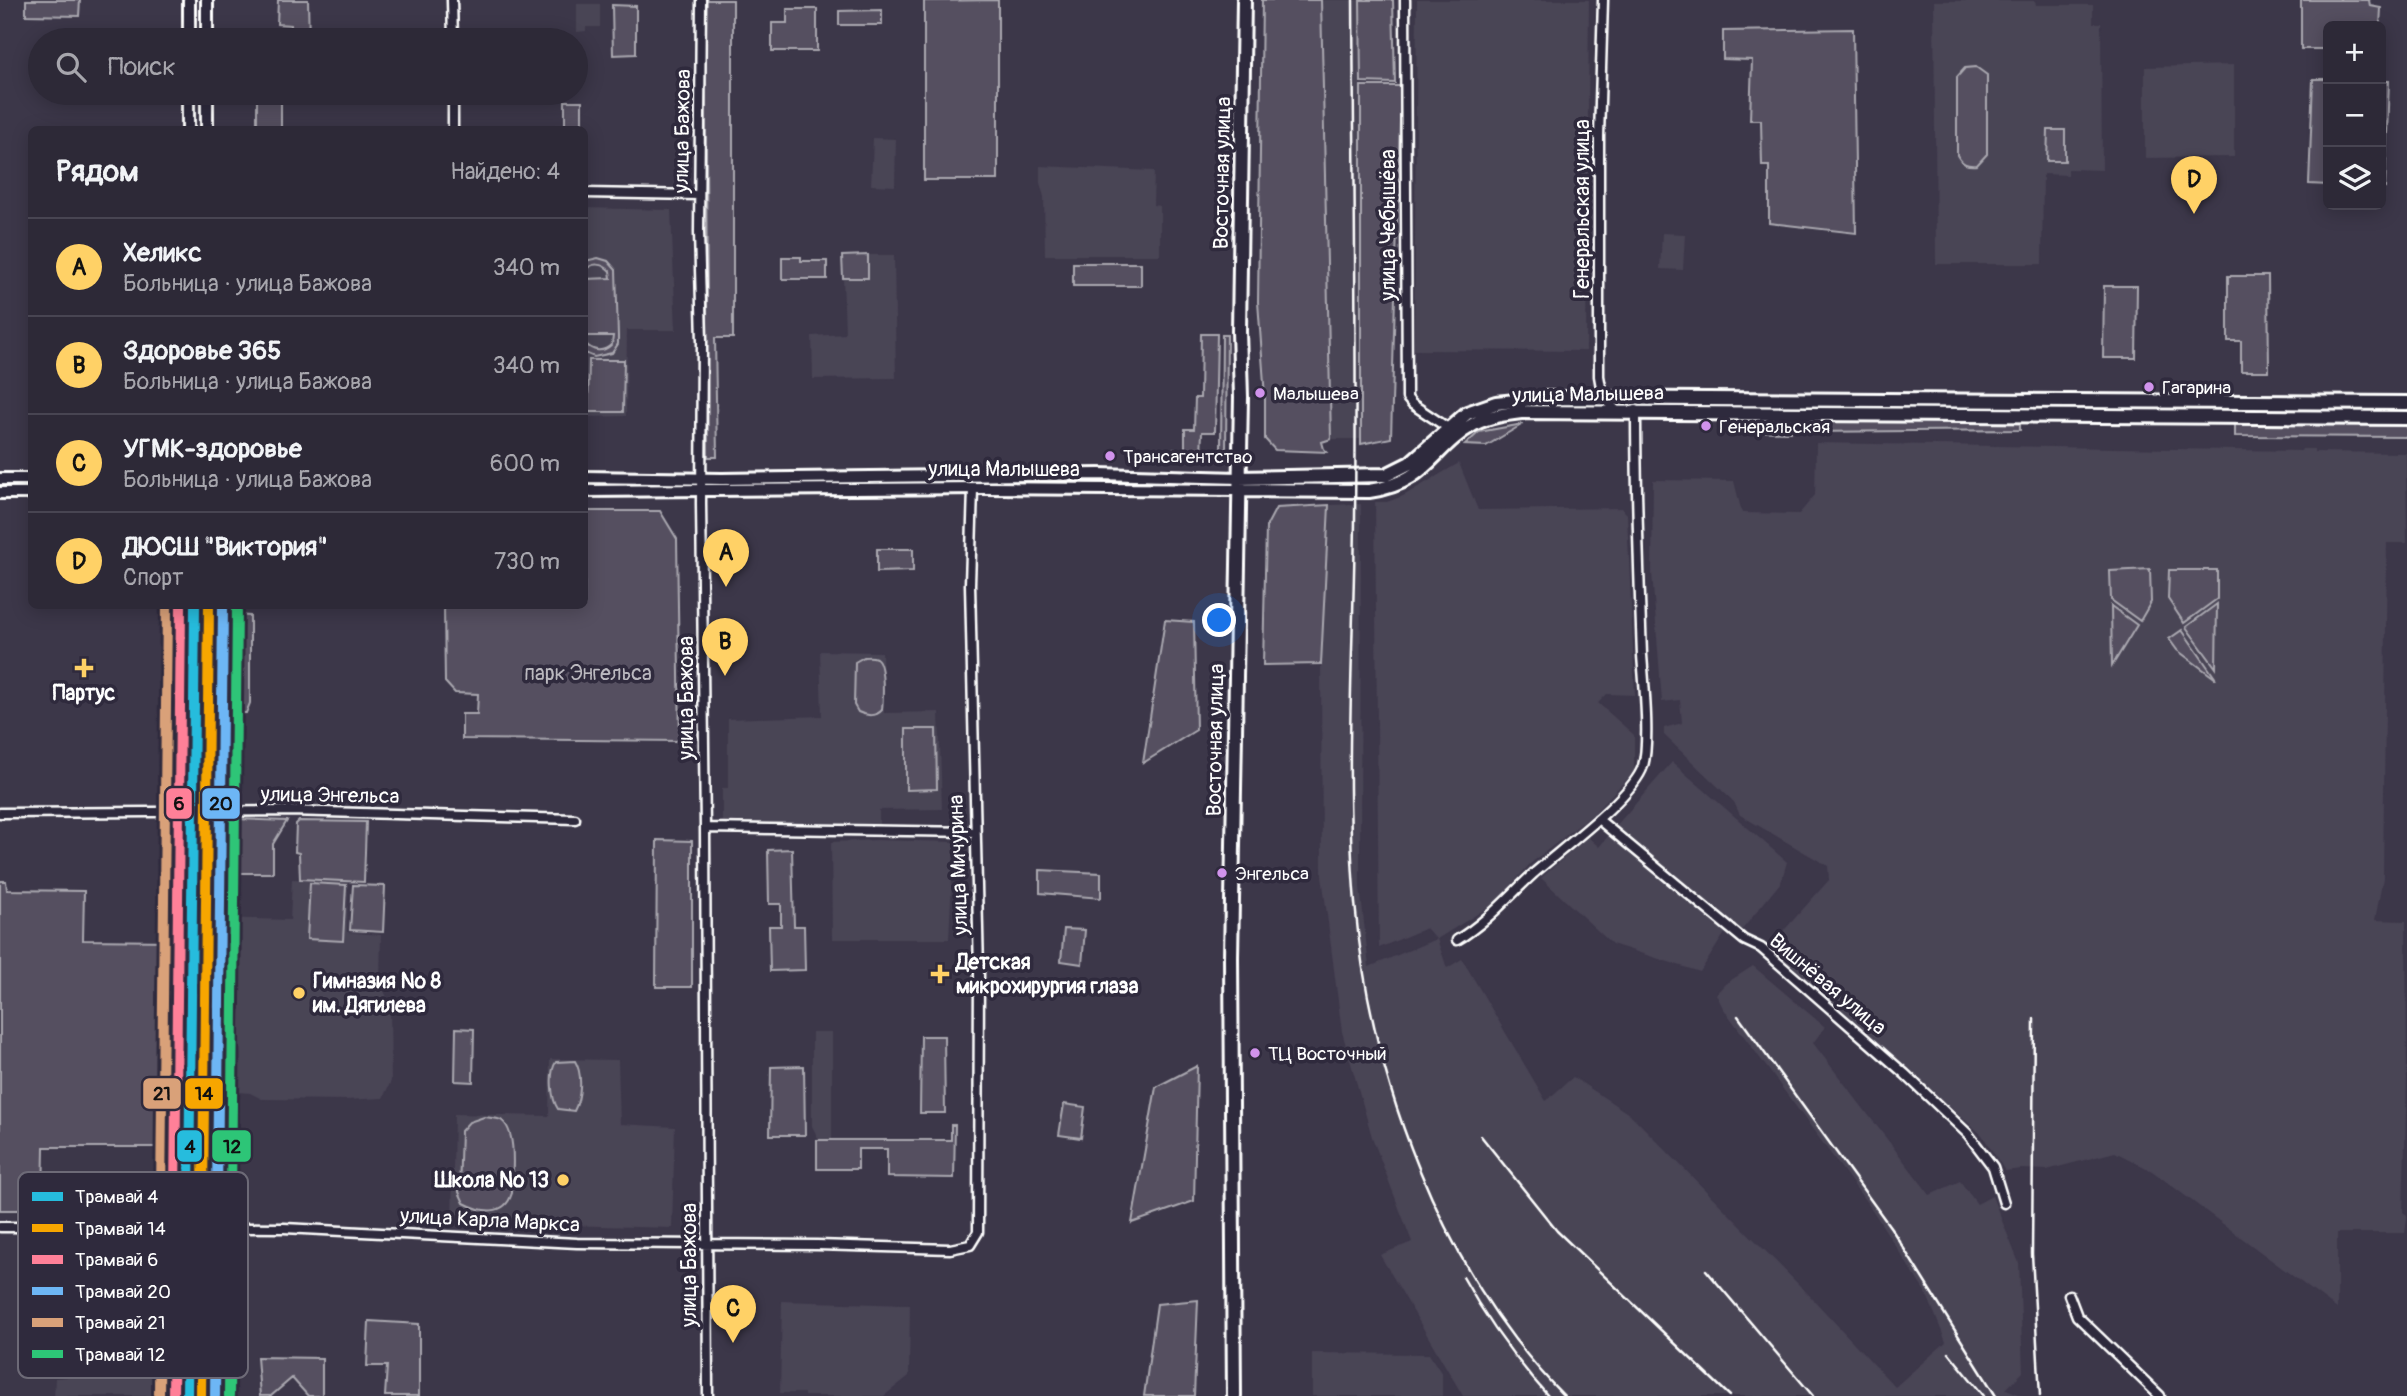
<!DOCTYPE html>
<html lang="ru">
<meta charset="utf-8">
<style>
:root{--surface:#2d2937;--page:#35313f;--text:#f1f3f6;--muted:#a7a6ad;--line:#484552;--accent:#ffd166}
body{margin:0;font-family:Pangolin,sans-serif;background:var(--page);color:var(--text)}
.controls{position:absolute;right:21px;top:21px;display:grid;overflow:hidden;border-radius:10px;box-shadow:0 4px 18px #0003}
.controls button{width:63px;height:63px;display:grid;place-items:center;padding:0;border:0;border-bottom:2px solid var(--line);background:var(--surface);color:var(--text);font:35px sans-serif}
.you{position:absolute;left:1220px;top:621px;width:24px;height:24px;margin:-18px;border:5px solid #fff;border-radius:50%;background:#1a73e8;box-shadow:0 0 0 10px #1a73e833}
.badge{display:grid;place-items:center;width:46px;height:46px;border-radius:50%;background:var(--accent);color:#111;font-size:23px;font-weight:700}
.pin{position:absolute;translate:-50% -58px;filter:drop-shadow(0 2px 4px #0008)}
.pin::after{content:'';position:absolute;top:37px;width:24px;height:21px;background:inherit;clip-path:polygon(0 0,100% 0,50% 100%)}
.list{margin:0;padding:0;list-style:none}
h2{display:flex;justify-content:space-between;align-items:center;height:91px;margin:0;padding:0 28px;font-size:30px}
h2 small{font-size:23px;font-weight:400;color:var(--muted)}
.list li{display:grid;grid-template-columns:46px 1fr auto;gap:21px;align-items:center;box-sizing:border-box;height:98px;padding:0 28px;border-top:2px solid var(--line)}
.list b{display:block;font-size:26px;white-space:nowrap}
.list p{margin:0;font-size:23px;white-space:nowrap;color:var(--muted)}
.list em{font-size:23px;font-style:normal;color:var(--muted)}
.icon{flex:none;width:38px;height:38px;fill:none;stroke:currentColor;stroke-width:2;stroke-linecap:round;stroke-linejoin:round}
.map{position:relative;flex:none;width:2407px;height:1396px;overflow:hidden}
.search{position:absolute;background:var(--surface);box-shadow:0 4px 18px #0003;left:28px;top:28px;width:560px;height:77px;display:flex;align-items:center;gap:18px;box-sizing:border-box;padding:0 24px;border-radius:38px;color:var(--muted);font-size:26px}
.panel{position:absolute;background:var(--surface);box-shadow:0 4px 18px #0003;left:28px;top:126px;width:560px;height:483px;border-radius:10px}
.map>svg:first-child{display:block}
.built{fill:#494455}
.green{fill:#555060;stroke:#aaa8b0;stroke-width:2}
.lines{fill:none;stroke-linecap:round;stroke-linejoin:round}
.minor-casing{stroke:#fff;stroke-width:13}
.secondary-casing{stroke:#fff;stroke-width:16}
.primary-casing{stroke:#fff;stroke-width:18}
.minor{stroke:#2f2a3d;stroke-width:8}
.secondary{stroke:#2f2a3d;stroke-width:10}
.primary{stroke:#2f2a3d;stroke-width:12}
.rail{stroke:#fff;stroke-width:2.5}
.tram-1-casing{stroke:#2f2a3d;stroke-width:16}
.tram-2-casing{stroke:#2f2a3d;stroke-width:16}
.tram-3-casing{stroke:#2f2a3d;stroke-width:16}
.tram-4-casing{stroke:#2f2a3d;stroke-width:16}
.tram-5-casing{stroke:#2f2a3d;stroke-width:16}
.tram-6-casing{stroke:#2f2a3d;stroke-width:16}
.tram-1{stroke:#26bcdd;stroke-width:10}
.tram-2{stroke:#f7a600;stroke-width:10}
.tram-3{stroke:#ff8098;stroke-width:10}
.tram-4{stroke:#6db6f5;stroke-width:10}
.tram-5{stroke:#d9a179;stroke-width:10}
.tram-6{stroke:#2dc577;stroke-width:10}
.bus-dot{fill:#d193ec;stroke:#2f2a3d;stroke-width:2.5}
.poi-dot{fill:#ffd166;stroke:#2f2a3d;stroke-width:2.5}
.labels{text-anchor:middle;stroke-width:7;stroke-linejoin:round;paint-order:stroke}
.bus-label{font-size:19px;fill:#fff;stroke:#2f2a3d;text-anchor:start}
.street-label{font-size:21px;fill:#fff;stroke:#2f2a3d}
.park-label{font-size:21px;fill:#bbb9bf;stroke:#2f2a3d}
.poi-label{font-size:21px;font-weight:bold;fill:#fff;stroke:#2f2a3d;text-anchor:start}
.key{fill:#2f2a3d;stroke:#6d6a77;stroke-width:2}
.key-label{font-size:19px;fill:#fff}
.line-badge{stroke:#2f2a3d;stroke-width:2.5}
.pale-badge-label{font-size:19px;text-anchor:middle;font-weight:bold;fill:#111}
</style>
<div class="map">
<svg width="2407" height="1396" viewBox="0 0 2407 1396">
<rect width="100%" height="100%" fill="#3c3749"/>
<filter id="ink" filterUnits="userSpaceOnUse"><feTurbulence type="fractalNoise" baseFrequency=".0143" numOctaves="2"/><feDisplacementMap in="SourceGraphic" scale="14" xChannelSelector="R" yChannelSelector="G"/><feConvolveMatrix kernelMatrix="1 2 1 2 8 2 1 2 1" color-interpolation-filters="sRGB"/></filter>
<g filter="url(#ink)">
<path class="built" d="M1321 0H1360L1361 439H1331Z
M1417 0H1589L1586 351 1414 350Z
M1934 1H2035L2036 5H2093V23H2101L2102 170 2068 169V175L2043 174 2042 264H1936Z
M577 4H600V27H586V31L577 32Z
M2234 65V157L2145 158V67Z
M873 138 896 139 895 186 871 185Z
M1040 166 1154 171 1153 205 1160 206V255H1045L1044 197 1040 183Z
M585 208 671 210 676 330H627L626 416 585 417Z
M1662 233 1685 234 1683 270 1660 269Z
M868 255H894L896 378 813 379 812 336 845 334 843 278H868Z
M1816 443 2301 451 2302 449H2314V452L2406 453 2407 543H2387L2383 878 2375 920 2406 921 2407 1080 2403 1212 2407 1215V1218L2405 1233H2337V1309L2152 1171 2115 1152 2047 1170 2021 1169 2005 1171 1982 1135 1769 947 1829 880 1828 866 1740 815 1734 802 1664 735V728L1682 723 1680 700 1662 702 1652 573 1653 480 1734 481 1742 513 1799 514 1815 495Z
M1459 463 1478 510 1621 508 1627 514 1635 695 1607 694 1598 703 1634 735V772L1592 815 1530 864 1495 903 1437 939 1447 968 1462 959 1546 1101 1573 1077 1632 1116 1810 1296 1895 1387 1946 1342 1927 1295 1873 1211 1723 1008 1716 994 1725 984 1753 966 1825 1027 1813 1043 1930 1195 1960 1181 1977 1204 1992 1196 2019 1263 2023 1372 2006 1389 2024 1396H1463L1380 1255 1412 1242 1372 1137 1342 1032 1322 876 1321 664 1329 505 1361 504 1360 887 1369 967 1436 939 1426 928 1379 948 1375 502H1387L1403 496Z
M820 651 882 652 884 713 939 712 942 809 879 810V826L722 825V788H728V719L822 716Z
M1672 762 1787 862 1781 882 1741 931 1615 827Z
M1609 835 1725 933 1700 972 1612 944 1541 878 1588 837 1599 847Z
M877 840 954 842 949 939H832L831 842Z
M292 879 348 881 347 932 381 935 380 982 390 1004 391 1081 383 1098 346 1100 262 1099 250 1093 239 1092 232 1075 212 1074 214 918 290 920Z
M812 1032H832V1140H819L812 1126Z
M550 1059 618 1060 620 1124 675 1127 672 1228 452 1222 454 1114 549 1116Z
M782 1301 910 1305 909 1376 884 1396H804V1393H780Z
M84 1345 152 1346 158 1354 157 1396H54L55 1378 76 1376 85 1370Z
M1312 1353 1429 1354 1442 1374V1396H1312Z"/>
<path class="green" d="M26 0H80L79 16 26 15Z
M278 0H308L309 40H291V25L277 24Z
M705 0H733V338H715L717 457H708Z
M998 0V180H924V1Z
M1262 0H1321L1331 439 1322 442 1324 449 1327 452 1275 450 1265 439V397L1258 302Z
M1360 0H1393L1395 83 1361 82Z
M2301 0H2369L2370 6 2381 8 2380 26H2328V49H2301Z
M612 5 636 6V54L613 55Z
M787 9H817V51H772V23H787Z
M882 10V25H839V11Z
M1853 29 1856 233 1769 223V166H1762L1761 120H1750L1752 60 1723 59V31Z
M1976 67 1987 75V154L1977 165C1966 166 1962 164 1957 155V77L1965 68Z
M2313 79H2328V185L2309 184Z
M2381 81H2389L2385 188 2381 187Z
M1361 86H1401L1391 438 1361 444Z
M257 93H300L299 99 281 100V129H257Z
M565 101H582V129H565Z
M2048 130H2065V161H2047Z
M868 255V278H843L842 256Z
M782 257H801V261H827V279H782Z
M598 258 608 261 616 270 618 336V344L612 353 594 357 585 353V343C593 352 603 353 612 344L613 336H585V279L611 278 610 271C602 263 592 262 585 271V261Z
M1073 263H1141V286H1073Z
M2228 276H2268L2269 371H2241V341H2228Z
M2104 286H2137L2136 358H2103Z
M1201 334H1217L1215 432H1202L1201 454H1174V449H1185V429H1194L1195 398H1200Z
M1222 335H1227L1226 451H1221Z
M589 360H624L623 412H588Z
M1739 421 1791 422V432L1739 431Z
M1808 422H2020V430L1808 432Z
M2235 423 2407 425V437L2235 436Z
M1523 424 1486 446 1465 445 1479 432Z
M1329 505 1321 664 1263 665 1266 527 1276 508Z
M585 511H660L677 539 680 741 462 739V714H477L478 694 455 693 445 682 444 606H584Z
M877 549H913V571L877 572Z
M2150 569 2151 602 2140 621 2111 600 2110 571Z
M2169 570H2217V599L2184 623 2168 599Z
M2217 604 2216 668 2186 627Z
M2111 606 2137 625 2112 666Z
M217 614 250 616V703L246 713H218Z
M1165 620 1194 622 1196 730 1143 763Z
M2182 630 2216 679 2177 650 2169 639Z
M864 657C868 657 872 656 876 658 885 663 883 700 882 710 876 717 866 716 858 712L854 705 855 662Z
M906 729H936L937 789 906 790Z
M235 819 287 821 273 844V873H217L219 827Z
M299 821 366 822 364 882 300 879 299 853 295 852 296 824Z
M657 840 692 841V987H656Z
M792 849 794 926H804L805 970 770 971 769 926H781V904H769L768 850Z
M1040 870 1101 873V898L1040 893Z
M0 881H6L7 890 84 891 83 940 172 941 173 1147H44L43 1202 22 1201V1210H0Z
M310 883 346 885 343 941 307 939Z
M353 885 385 886 383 932 350 930Z
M1064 929 1085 930 1082 964 1061 961Z
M217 1010 240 1011 239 1055H216Z
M456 1028 474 1029 473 1082 455 1081Z
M921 1036H944L945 1113H920Z
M575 1061C583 1074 581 1098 574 1111L558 1109C551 1099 549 1072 556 1062Z
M804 1066 805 1135H770L771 1067Z
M1197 1066 1194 1201 1132 1223 1156 1087Z
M1064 1104 1085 1107 1081 1138 1059 1135Z
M484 1117C490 1118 497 1118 501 1120 518 1131 512 1175 512 1193 505 1217 481 1212 464 1203L459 1192 461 1131 469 1122Z
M951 1125H955L954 1178 887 1177V1149H858V1169H817V1140H951Z
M1198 1300 1194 1396H1144L1157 1304Z
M369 1321 419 1324V1396H385L387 1366H367Z
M257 1357 322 1358V1395L324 1396H308L292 1378 271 1396H260Z"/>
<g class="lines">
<g class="minor-casing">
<path id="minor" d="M452 0 453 40
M701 0 699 232 702 341 701 503 705 828 708 1396
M1405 0 1407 398 1412 404 1448 428
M1603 0 1599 137V376L1603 398 1618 412
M453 130V93
M584 193 699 195
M0 813 290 811 575 819
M1598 819 1744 940 1761 948 1905 1074 1968 1134 1993 1167 2004 1203
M705 828 975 832
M1457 940C1487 922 1508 897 1533 874 1559 851 1634 796 1643 766 1650 742 1644 683 1642 655 1639 573 1636 492 1636 410
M0 1227 284 1228 577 1243 817 1245 950 1249 970 1245 978 1232 979 971 970 584 973 489
M2069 1295 2077 1316 2160 1396"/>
</g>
<g class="secondary-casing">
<path id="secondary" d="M207 0V40
M189 40V0
M207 93V130
M188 130V93
M584 477 722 479 1099 474 1239 478
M0 479H32
M584 491 985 488 1239 490
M0 493H32
M181 1396 187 606
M198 1396 199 1196 206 838 207 606"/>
</g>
<g class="primary-casing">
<path id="primary" d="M1239 478 1386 475 1410 463 1467 413 1496 403 1543 398 2407 403
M1239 490 1369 491C1428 483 1431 448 1474 424 1489 416 1506 414 1522 412L2407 418
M1234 1396 1231 957 1241 397 1239 331 1244 0"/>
</g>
<use href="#minor" class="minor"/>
<use href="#secondary" class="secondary"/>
<use href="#primary" class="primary"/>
<path class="rail" d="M1353 0C1354 172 1357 345 1355 517 1354 645 1344 775 1355 903 1370 1077 1440 1270 1564 1396
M1738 1016 1891 1228 1996 1396
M2034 1019 2032 1254 2040 1396
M1481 1136 1557 1231 1730 1396
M1706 1270 1813 1396
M1463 1277C1487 1321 1515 1359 1548 1396
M1949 1353 1984 1396"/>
<g class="tram-1-casing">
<path id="tram-1" d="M187 1396 195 606"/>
</g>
<g class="tram-2-casing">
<path id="tram-2" d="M201 1396 209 606"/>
</g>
<g class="tram-3-casing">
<path id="tram-3" d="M173 1396 181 606"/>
</g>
<g class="tram-4-casing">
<path id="tram-4" d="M215 1396 223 606"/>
</g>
<g class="tram-5-casing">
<path id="tram-5" d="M159 1396 167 606"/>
</g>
<g class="tram-6-casing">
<path id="tram-6" d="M229 1396 237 606"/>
</g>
<use href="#tram-1" class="tram-1"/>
<use href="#tram-2" class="tram-2"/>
<use href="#tram-3" class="tram-3"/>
<use href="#tram-4" class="tram-4"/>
<use href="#tram-5" class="tram-5"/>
<use href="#tram-6" class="tram-6"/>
</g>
</g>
<g class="bus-dot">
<circle cx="2149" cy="387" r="6"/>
<circle cx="1260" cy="393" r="6"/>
<circle cx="1706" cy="426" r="6"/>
<circle cx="1110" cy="456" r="6"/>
<circle cx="1222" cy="873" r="6"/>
<circle cx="1255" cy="1053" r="6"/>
</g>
<g class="poi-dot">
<path d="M80.5 657.5h7v7h7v7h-7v7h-7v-7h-7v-7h7z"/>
<path d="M936.5 963.5h7v7h7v7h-7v7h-7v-7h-7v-7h7z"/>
<circle cx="299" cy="993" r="7"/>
<circle cx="563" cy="1180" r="7"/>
</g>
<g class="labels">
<g class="bus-label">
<text x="2162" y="394">Гагарина</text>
<text x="1273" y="400">Малышева</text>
<text x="1719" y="433">Генеральская</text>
<text x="1123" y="463">Трансагентство</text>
<text x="1235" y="880">Энгельса</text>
<text x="1268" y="1060">ТЦ Восточный</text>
</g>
<g class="street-label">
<text transform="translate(682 131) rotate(-89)" y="7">улица Бажова</text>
<text transform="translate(1222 173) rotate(-89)" y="7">Восточная улица</text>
<text transform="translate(1582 209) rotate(-90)" y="7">Генеральская улица</text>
<text transform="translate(1388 225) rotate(-90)" y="7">улица Чебышёва</text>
<text transform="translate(1588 394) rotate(-1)" y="7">улица Малышева</text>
<text x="1004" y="476">улица Малышева</text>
<text transform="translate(686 698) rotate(-90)" y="7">улица Бажова</text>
<text transform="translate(1215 740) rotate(-89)" y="7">Восточная улица</text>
<text transform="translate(330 795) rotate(1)" y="7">улица Энгельса</text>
<text transform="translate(958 865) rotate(-92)" y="7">улица Мичурина</text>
<text transform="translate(1828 984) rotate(40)" y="7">Вишнёвая улица</text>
<text transform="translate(490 1220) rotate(3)" y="7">улица Карла Маркса</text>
<text transform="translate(689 1265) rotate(-90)" y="7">улица Бажова</text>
</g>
<g class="park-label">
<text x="588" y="680">парк Энгельса</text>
</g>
<g class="poi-label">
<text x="84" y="700" text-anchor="middle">Партус</text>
<text x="956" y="969">Детская<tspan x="956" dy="24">микрохирургия глаза</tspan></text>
<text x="313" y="988">Гимназия № 8<tspan x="313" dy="24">им. Дягилева</tspan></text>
<text x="549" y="1187" text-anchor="end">Школа № 13</text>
</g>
</g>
<rect x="18" y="1172" width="230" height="206" rx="10" class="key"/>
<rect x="32" y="1192" width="31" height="9" fill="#26bcdd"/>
<rect x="32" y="1224" width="31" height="8" fill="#f7a600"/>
<rect x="32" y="1255" width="31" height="9" fill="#ff8098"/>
<rect x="32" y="1287" width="31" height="8" fill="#6db6f5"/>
<rect x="32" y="1318" width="31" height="9" fill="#d9a179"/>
<rect x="32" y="1350" width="31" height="8" fill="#2dc577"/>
<g class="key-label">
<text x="75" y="1203">Трамвай 4</text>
<text x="75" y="1235">Трамвай 14</text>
<text x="75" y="1266">Трамвай 6</text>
<text x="75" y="1298">Трамвай 20</text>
<text x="75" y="1329">Трамвай 21</text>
<text x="75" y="1361">Трамвай 12</text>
</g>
<g class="line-badge">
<rect x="165" y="787" width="28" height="33" rx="7" fill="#ff8098"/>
<rect x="201" y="787" width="40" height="33" rx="7" fill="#6db6f5"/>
<rect x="142" y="1077" width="40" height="33" rx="7" fill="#d9a179"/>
<rect x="184" y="1077" width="40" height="33" rx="7" fill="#f7a600"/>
<rect x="176" y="1129" width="27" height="34" rx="7" fill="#26bcdd"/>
<rect x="211" y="1129" width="41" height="34" rx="7" fill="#2dc577"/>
</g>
<g class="pale-badge-label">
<text x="179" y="810">6</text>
<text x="221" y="810">20</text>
<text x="162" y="1100">21</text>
<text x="204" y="1100">14</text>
<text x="190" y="1153">4</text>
<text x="232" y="1153">12</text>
</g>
</svg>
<div class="controls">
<button>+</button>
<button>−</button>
<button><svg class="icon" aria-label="layers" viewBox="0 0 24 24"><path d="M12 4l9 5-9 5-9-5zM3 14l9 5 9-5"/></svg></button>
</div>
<div class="you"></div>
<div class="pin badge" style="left:726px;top:587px">A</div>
<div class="pin badge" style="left:725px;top:676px">B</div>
<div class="pin badge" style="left:733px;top:1343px">C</div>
<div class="pin badge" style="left:2194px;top:214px">D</div>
<div class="search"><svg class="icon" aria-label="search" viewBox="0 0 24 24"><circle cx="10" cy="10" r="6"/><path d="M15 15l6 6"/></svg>Поиск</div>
<section class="panel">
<h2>Рядом<small>Найдено: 4</small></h2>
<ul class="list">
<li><span class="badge">A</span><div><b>Хеликс</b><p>Больница · улица Бажова</p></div><em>340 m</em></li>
<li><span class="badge">B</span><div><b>Здоровье 365</b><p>Больница · улица Бажова</p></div><em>340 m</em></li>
<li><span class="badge">C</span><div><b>УГМК-здоровье</b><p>Больница · улица Бажова</p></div><em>600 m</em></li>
<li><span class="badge">D</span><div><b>ДЮСШ &quot;Виктория&quot;</b><p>Спорт</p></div><em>730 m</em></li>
</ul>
</section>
</div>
